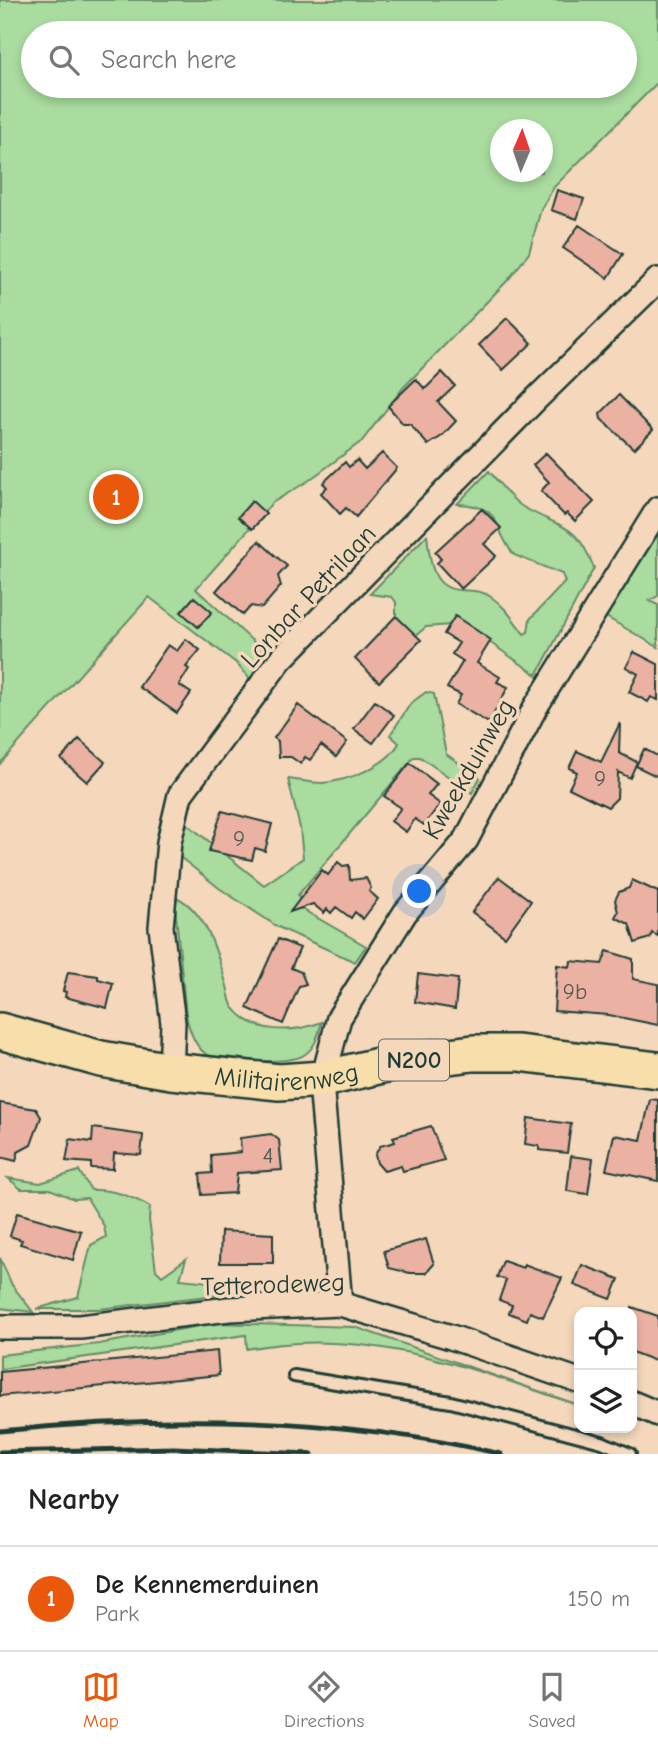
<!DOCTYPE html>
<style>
:root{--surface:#fff;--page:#f2f2f2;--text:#222;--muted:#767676;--line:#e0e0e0;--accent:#ea580c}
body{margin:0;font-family:"Comic Neue",sans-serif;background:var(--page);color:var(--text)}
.controls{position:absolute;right:21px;bottom:21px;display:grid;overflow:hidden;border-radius:14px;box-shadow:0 4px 10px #0003}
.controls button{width:63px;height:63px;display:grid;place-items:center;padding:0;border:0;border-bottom:2px solid var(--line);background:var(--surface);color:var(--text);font:35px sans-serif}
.compass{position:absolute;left:490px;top:119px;width:63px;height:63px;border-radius:50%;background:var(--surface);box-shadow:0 4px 10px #0003;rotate:2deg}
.you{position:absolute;left:420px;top:892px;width:24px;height:24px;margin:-18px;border:5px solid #fff;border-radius:50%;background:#1a73e8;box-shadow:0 0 0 10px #1a73e833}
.badge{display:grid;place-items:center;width:46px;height:46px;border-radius:50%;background:var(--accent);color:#fff;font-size:23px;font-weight:700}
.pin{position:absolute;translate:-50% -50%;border:4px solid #fff;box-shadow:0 2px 7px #0006}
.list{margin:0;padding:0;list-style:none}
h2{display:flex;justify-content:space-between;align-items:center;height:91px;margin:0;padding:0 28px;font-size:30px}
h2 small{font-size:23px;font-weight:400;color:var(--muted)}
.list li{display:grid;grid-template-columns:46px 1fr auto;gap:21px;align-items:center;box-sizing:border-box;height:105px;padding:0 28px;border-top:2px solid var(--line)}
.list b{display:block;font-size:26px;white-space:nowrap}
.list p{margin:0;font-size:23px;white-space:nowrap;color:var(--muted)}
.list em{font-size:23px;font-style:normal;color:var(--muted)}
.icon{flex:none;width:38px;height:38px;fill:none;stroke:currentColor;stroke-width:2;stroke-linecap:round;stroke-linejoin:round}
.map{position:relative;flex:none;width:658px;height:1454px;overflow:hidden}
.search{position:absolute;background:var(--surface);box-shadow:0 4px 10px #0003;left:21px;right:21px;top:21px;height:77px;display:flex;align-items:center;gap:18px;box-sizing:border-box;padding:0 24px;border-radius:38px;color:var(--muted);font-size:26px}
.sheet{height:196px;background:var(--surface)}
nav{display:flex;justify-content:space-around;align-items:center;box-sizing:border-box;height:98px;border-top:2px solid var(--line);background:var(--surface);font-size:19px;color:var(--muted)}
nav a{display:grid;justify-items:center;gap:4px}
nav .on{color:var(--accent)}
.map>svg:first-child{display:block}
.green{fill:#a9dc9e;stroke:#648c69;stroke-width:2;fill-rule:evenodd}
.building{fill:#ebb2a4;stroke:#1f3d34;stroke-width:2}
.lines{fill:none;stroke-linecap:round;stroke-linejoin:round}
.lane-casing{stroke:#1f3d34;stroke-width:16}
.street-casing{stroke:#1f3d34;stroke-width:28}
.primary-casing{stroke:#1f3d34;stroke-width:40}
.lane{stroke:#f5d8bc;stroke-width:10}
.street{stroke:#f5d8bc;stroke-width:23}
.primary{stroke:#f8deab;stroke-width:35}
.rail{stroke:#1f3d34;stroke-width:5}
.labels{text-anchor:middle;stroke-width:7;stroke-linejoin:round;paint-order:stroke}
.number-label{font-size:23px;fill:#525a50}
.shield{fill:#f5d8bc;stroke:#5f6c5d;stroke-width:2}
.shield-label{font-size:24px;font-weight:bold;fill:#1f3d34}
.street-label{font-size:26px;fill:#1f3d34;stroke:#f5d8bc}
</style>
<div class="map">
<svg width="658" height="1454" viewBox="0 0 658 1454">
<rect width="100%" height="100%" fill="#f5d8bc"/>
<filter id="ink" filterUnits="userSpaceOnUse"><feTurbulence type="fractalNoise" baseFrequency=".0143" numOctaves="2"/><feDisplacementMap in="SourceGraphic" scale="14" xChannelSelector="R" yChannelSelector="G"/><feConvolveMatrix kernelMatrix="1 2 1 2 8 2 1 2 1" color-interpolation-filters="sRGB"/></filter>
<g filter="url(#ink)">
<path class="green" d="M0 0H658V82L554 187 541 209 529 253 508 280 403 388 362 441 308 481 272 503 196 589 270 657 250 679 236 663 149 597 0 764ZM33 33H625V86H33ZM500 130H542V172H500Z
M489 471C499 482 510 499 523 507 561 529 576 521 594 568L537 675 463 624 426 627 414 637 396 620V602L392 597 370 594 427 535C430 557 430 589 460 590 470 591 482 590 491 597 505 606 514 621 524 634L528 632 530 619 565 582 562 574 514 555C491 527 505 506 457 504Z
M658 527V596L649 601 658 605V647L606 617Z
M426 692 434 694 446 754 480 778 472 793 420 757H414L298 895 302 909 366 946 355 962 278 927 219 888 176 854 187 824 264 885 303 858 300 828 288 779C299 780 311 783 322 783 348 781 387 766 399 743L390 735 411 703Z
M174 896C207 910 217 954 227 986 229 993 229 1001 233 1007 254 1035 293 1033 322 1022 318 1035 316 1047 304 1055 291 1064 220 1062 206 1054 194 1046 189 1029 186 1015Z
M79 1171 91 1190C113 1189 131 1196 150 1207L149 1220 156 1270 162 1276 186 1259 180 1279 219 1283 225 1294 99 1309H36L78 1297 91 1245 106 1237 104 1226 87 1198 74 1199 50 1189H21L8 1178 40 1183Z
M0 1258 12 1285 33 1312 0 1308Z
M216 1323 355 1327 579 1405V1406C470 1367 364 1326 247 1349L246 1335 0 1369V1355L99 1344Z"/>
<path class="building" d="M557 190 584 199 577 219 551 210Z
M579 225 623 254 608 278 563 248Z
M507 318 532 343 503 370 479 345Z
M442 372 455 386 438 402 456 421 442 436 428 445 410 424H403L388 406 416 379 425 389Z
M619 395 653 430 634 449 601 419 600 414Z
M382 453 397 468 356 517 346 508 340 514 321 493 327 487 323 483 345 462 349 467 357 460 365 469Z
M546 453 594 502 575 521 567 513 564 515 541 491 549 482 533 465Z
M252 501 266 514 252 529 238 517Z
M482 509 501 528 484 544 496 556 461 589 437 563 441 559 435 552Z
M259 541 287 566 278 576 281 586 262 608 251 606 243 615 216 591Z
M194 597 212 612 198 627 181 612Z
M396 616 421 640 379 682 355 659Z
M455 616 491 640 477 663 500 677 497 682 508 687 489 723 456 704 461 695 447 688 463 661 452 654 459 643 444 634Z
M186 639 200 650 186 667 189 669 179 685 191 693 177 713 139 687 168 645 177 651Z
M634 652 658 664V700L651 697 648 702 629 692 638 674 626 667Z
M375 701 394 715 373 743 354 729Z
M298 705 347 742 336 757 321 745 310 760 305 757 301 764 291 757H279L278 741 274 738Z
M620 723 619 753 637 762 630 778 618 772 617 798 608 807 569 788 577 772 569 768 577 751 601 762Z
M79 739 105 762 87 782 61 759Z
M644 749 658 756V777L636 766Z
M410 763 437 784 428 795 440 804 424 825 415 819 406 832 391 821 401 808 384 796Z
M222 811 272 824 265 851 255 848 252 860 209 851Z
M338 862 343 866 349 865 350 880 366 878 371 888 369 891 378 899 363 919 355 912 351 918 336 907 331 913 327 909 324 913 313 904 290 912 322 870 328 875Z
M499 877 531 901 505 937 472 912Z
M632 880 658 892V936L652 933 650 938 635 943 629 924 615 917 618 912 615 900 619 892 629 888Z
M278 939 300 948 291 968 301 972 306 984 299 986 283 1024 247 1008Z
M607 951 633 959V979L658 984V1025L609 1015 554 1011 557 965 570 967 571 961 602 964Z
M68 972 98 976V979L113 983 107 1008 65 997 66 992 63 991Z
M418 974 458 979 455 1009 415 1002Z
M650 1099 658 1100V1181L606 1170 614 1135 641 1140Z
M0 1103 36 1109 41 1117 31 1145 18 1152 16 1161 0 1157Z
M528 1118 571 1124 567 1153 539 1150V1146L525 1144Z
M431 1126 444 1160 403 1171 401 1166 384 1171 377 1163 375 1155 380 1146 395 1142 393 1137Z
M93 1128 143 1135 141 1155 114 1153 113 1169 91 1168V1163L66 1161 70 1139 92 1142Z
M271 1134 279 1140 282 1170 237 1173 235 1193 202 1195 200 1174 212 1173 211 1155 241 1152 240 1138Z
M571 1156 593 1159 588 1194 567 1191Z
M17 1213 81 1231 73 1260 20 1244 22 1240 10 1236Z
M221 1231 273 1234V1263H220Z
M426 1239 434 1264 426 1273H410L389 1268 384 1251Z
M503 1261 523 1268 524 1264 562 1278 543 1317 530 1312 527 1320 509 1313 512 1305 499 1300 506 1280 497 1277Z
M582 1265 619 1279 611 1299 574 1285Z
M632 1307 658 1316V1362L632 1352Z
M217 1351 219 1375 0 1396V1372Z"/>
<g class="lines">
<g class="lane-casing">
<path id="lane" d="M294 1376 451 1402 602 1442 630 1454"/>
</g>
<g class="street-casing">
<path id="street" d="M171 1071 173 1023 161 927 169 842 180 795 280 660 535 400 658 280
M340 1304 322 1094 323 1079 339 1018 405 913 466 840 535 708 658 509
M0 1327H80L229 1309 340 1304 451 1337 579 1381
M632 1403 658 1414"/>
</g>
<g class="primary-casing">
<g id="primary">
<path id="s1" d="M0 1031 101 1059 171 1071 279 1082 323 1079 391 1063 473 1053H518L658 1070"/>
</g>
</g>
<use href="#lane" class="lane"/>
<use href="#street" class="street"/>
<use href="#primary" class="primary"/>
<path class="rail" d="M0 1431C169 1414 335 1416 501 1454
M0 1452 174 1448 312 1454"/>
</g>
</g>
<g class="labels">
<g class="number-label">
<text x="600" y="786">9</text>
<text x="239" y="846">9</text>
<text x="575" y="999">9b</text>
<text x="268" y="1163">4</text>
</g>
<rect class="shield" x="379" y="1039.5" width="70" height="41" rx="5"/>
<g class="shield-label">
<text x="414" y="1068">N200</text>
</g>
<g class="street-label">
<text transform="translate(308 596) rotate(-47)" y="9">Lonbar Petrilaan</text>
<text transform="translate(468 769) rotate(-60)" y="9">Kweekduinweg</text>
<text dy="9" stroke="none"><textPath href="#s1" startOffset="292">Militairenweg</textPath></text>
<text transform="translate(273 1284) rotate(-2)" y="9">Tetterodeweg</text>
</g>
</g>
</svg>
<div class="controls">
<button><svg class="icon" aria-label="locate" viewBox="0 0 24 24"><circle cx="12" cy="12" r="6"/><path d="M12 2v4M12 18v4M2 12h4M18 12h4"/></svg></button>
<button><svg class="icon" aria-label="layers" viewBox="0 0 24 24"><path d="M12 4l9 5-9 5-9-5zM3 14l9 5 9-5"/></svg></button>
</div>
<svg class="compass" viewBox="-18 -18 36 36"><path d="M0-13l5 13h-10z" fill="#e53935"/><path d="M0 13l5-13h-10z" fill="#767676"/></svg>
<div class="you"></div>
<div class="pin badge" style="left:116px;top:497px">1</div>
<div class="search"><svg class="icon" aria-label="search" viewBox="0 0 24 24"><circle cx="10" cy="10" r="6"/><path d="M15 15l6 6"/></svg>Search here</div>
</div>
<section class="sheet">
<h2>Nearby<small></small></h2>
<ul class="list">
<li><span class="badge">1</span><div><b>De Kennemerduinen</b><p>Park</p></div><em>150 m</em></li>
</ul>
</section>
<nav>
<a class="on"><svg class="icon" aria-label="map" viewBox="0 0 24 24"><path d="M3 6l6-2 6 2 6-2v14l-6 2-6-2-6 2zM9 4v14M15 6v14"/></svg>Map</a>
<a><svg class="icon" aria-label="directions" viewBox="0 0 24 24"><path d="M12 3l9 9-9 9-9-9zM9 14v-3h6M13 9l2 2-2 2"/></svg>Directions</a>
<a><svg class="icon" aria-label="saved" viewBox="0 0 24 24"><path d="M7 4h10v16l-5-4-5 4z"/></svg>Saved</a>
</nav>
